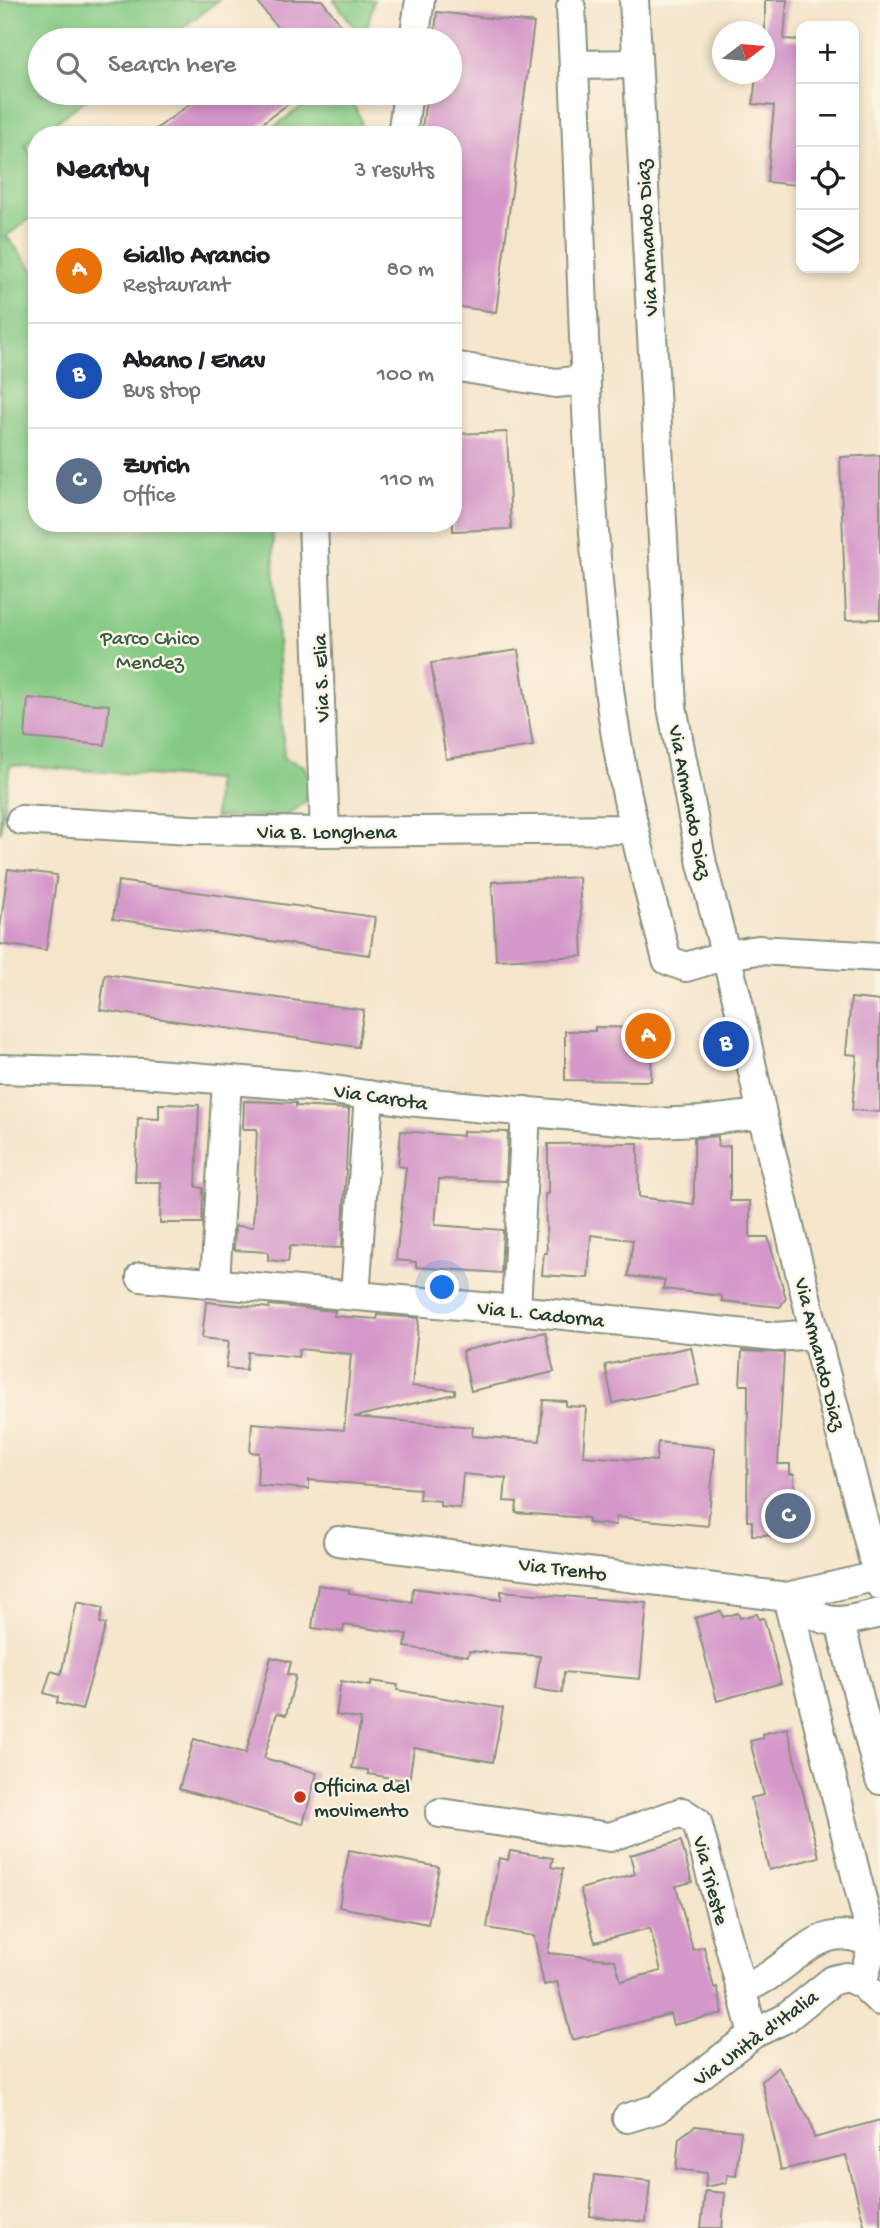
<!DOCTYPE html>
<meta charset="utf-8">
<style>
:root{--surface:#fff;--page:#f2f2f2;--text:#202124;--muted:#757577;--line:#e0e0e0;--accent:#7c3aed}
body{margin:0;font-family:"Gochi Hand",sans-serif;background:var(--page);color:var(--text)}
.controls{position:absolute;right:21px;top:21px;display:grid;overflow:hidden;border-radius:14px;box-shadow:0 4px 10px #0003}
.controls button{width:63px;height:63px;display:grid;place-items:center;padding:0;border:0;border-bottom:2px solid var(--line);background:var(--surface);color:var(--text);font:35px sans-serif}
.compass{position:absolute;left:712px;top:21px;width:63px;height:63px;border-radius:50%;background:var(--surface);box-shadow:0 4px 10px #0003;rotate:74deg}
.you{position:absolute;left:443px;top:1288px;width:24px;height:24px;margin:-18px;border:5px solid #fff;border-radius:50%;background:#1a73e8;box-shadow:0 0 0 10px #1a73e833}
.badge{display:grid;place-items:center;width:46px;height:46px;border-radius:50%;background:var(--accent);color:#fff;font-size:23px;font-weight:700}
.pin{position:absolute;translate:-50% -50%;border:4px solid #fff;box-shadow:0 2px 7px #0006}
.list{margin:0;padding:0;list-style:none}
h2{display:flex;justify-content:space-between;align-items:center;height:91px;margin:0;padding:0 28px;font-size:30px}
h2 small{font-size:23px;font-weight:400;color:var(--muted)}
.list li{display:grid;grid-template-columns:46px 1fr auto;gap:21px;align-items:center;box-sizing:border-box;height:105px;padding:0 28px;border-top:2px solid var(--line)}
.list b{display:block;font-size:26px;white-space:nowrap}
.list p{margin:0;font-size:23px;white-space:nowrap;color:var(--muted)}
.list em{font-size:23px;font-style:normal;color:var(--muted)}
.icon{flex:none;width:38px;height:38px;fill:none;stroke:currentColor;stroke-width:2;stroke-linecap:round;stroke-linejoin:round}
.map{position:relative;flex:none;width:880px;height:2228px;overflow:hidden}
.search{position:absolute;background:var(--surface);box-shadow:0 4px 10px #0003;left:28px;top:28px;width:434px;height:77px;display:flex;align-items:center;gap:18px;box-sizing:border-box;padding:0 24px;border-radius:38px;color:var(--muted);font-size:26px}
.panel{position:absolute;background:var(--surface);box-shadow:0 4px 10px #0003;left:28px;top:126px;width:434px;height:406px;border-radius:28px}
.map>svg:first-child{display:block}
.green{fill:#85ca84;stroke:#52845c;stroke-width:2}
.building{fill:#d497c9}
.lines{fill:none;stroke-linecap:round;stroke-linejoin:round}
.minor-casing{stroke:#8a9180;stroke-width:32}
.minor{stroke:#fff;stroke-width:28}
.poi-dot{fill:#c8321e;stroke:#fcf5e5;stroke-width:2.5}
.labels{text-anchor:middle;stroke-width:5;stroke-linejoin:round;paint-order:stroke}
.street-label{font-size:21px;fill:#1f3d34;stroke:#fcf5e5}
.park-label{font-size:21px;fill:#386048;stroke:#fcf5e5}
.poi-label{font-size:21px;fill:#1f3d34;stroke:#fcf5e5;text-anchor:start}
</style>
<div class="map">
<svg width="880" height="2228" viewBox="0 0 880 2228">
<rect width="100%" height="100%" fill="#fcf5e5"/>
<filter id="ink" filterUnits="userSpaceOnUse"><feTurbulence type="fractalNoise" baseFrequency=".0143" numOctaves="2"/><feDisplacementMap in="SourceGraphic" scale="14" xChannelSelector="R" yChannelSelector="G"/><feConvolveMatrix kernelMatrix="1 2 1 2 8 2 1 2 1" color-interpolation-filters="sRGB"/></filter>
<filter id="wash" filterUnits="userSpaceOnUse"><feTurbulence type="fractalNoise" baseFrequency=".00686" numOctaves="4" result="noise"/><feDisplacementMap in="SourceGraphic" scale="28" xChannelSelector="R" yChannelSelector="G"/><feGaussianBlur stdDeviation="1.57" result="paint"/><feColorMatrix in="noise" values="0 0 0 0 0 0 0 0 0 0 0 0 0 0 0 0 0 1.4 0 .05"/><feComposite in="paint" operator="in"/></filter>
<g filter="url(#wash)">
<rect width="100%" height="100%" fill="#f5e5cb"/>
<path class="green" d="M0 0H219L166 40H40V93H95L25 145 37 162V214L6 236 37 274V523H272L284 758 304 766 310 784 305 802 287 816 215 817 216 780 10 765 0 833Z
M334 0H374L364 40Z
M321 93H348L361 120 359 135H262Z"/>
<g id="blocks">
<path class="building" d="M256 0H322L352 40H287Z
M765 0H787L784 39 801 40V154L798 185 767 182 774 106 753 104 756 74H765Z
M437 12 534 23 496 312 453 306V135H421L427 93H450V40H434Z
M205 93H303L246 135H148Z
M507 432 511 529 453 531V434Z
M880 455V619L846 620 840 457Z
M518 650 533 746 446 759 431 663Z
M28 698 109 705 105 745 25 738Z
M8 869 57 875 46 950 0 944V928Z
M579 877 583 956 496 960 492 882Z
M118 881 375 917 370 955 113 919Z
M105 974 364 1010 358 1047 100 1010Z
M851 998 880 1001V1112L852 1110 857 1055 846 1054Z
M595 1027 652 1028 651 1081 565 1080V1031H595Z
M244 1101 296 1103V1106L349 1109 342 1248 290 1246 288 1262 268 1260V1252L234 1250 235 1226 253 1227 257 1129H243Z
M159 1104 199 1105 196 1187 203 1188 202 1223H160L161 1182H135L138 1118 159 1119Z
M401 1131 463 1136V1131L508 1132 506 1181 439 1179 435 1225 503 1230 501 1273 416 1267V1262L396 1260 406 1167 398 1166Z
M718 1136V1147L730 1146V1201H750V1237H768L786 1298 780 1307 722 1301V1296L663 1289 665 1280 628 1276 633 1240 591 1235 588 1278 542 1275 544 1253H547L545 1194H548V1144L638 1143 639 1197 694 1204V1138Z
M206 1302 269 1308 270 1305 335 1311 334 1316 377 1319 378 1315 419 1318 412 1386 455 1390V1394L354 1417 473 1427 472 1436 540 1441 543 1400 566 1401V1406L586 1407 583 1456 656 1461 658 1442 715 1448 708 1526 616 1517V1525L588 1523V1518L516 1513 517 1502 504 1501 506 1478 463 1474 460 1508 440 1506V1501L419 1499 420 1489 309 1480V1489L257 1485 259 1453 250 1452 252 1423 344 1430 351 1354 299 1349 298 1357 248 1352 246 1370 226 1368 229 1341 202 1338Z
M545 1332 554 1372 471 1391 462 1351Z
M691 1347 699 1385 613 1403 605 1365Z
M742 1351 784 1353 778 1464H790V1474H794L795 1498H799V1536L752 1535V1521H747L748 1385H740Z
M318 1585 349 1590V1593L412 1602 413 1588 501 1600V1591L647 1603 640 1679 564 1672 562 1693 535 1689 540 1656 469 1651 468 1656 405 1647 407 1634 344 1625 343 1632 312 1628Z
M77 1602 103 1608 100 1623 106 1624 82 1710 57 1703 58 1697 44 1693 51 1671 61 1674Z
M721 1611 723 1617 738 1613 740 1618 757 1614 759 1619 764 1618 781 1683 717 1701 695 1618Z
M271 1657 291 1662 288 1674 296 1676 286 1715 277 1713 264 1758 317 1773 303 1824 179 1789 194 1739 246 1753Z
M341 1681 371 1686V1681L398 1685 397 1690 503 1708 493 1762 414 1748 409 1781 368 1774V1770L352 1768 361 1719 336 1715Z
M787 1728 819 1857 769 1870 751 1798 764 1795 750 1741 763 1738 762 1734Z
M681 1841 692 1882 676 1886 693 1950 704 1947 714 1988 717 1987 723 2013 673 2025 670 2014 572 2040 557 1982 544 1985 534 1936 487 1928 499 1858 508 1860 510 1851 553 1858 551 1867 563 1869 548 1953 615 1960 621 1981 661 1971 650 1928 595 1942 580 1889 635 1874 630 1855Z
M349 1850 439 1867 428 1924 339 1907Z
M778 2067 810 2121 814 2138 880 2120V2228H865L846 2155 781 2170 762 2081Z
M695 2126 741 2131 736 2176 727 2175 726 2183 705 2187 707 2173 676 2169 679 2138Z
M594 2175 650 2181 646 2222 590 2216Z
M705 2191 725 2193 722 2228H701Z"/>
</g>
</g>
<g filter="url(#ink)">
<use href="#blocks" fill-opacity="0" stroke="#8a9180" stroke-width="2"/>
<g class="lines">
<g class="minor-casing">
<path id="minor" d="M634 0 672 707 702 864 738 1002 762 1114 815 1334 880 1585
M571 8C584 237 581 468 610 696 622 786 644 873 667 960L686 967 726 955 758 950 880 957
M414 40 420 0
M574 65 637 64
M402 135 408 93
M453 366 556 383 585 380
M313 523 325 832
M21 820 190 830 325 832 633 829
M0 1069 142 1073 307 1086 407 1101 653 1123 700 1121 762 1114
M141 1277 516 1310 776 1337 815 1334
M215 1282 227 1081
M355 1296 369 1095
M516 1310 526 1111
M338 1541 787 1597 878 1576
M787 1597 873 1944 862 1984
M787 1597C829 1626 830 1625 880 1613
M840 1623 880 1780
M440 1813 610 1837 682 1812 697 1822 753 2034
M741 1989C795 1973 818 1907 880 1949
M627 2118 657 2109 753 2034 786 2018 833 1980 847 1977 862 1984 880 2001"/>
</g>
<use href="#minor" class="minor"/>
</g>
</g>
<circle class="poi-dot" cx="300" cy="1797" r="7"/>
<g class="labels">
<g class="street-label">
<text transform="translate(646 238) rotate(-93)" y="7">Via Armando Diaz</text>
<text transform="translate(320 678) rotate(-92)" y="7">Via S. Elia</text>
<text transform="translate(691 802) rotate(79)" y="7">Via Armando Diaz</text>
<text x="327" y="838">Via B. Longhena</text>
<text transform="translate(381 1096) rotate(8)" y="7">Via Carota</text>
<text transform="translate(541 1313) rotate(6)" y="7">Via L. Cadorna</text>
<text transform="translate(821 1354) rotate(76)" y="7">Via Armando Diaz</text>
<text transform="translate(563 1568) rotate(7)" y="7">Via Trento</text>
<text transform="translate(712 1880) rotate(75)" y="7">Via Trieste</text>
<text transform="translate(755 2037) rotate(-36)" y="7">Via Unità d'Italia</text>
</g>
<g class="park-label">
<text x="150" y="644">Parco Chico<tspan x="150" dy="24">Mendez</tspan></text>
</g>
<g class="poi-label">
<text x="314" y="1792">Officina del<tspan x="314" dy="24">movimento</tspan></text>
</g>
</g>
</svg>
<div class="controls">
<button>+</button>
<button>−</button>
<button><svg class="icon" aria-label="locate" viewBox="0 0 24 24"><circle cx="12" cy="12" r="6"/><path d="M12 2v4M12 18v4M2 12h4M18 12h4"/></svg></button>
<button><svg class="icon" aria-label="layers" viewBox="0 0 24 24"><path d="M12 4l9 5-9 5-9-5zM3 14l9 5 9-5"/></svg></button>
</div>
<svg class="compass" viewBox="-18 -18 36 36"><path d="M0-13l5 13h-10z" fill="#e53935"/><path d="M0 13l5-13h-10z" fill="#757577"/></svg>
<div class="you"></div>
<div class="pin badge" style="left:648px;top:1036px;background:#e8710a">A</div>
<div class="pin badge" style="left:726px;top:1044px;background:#1a4fb4">B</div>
<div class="pin badge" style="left:788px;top:1516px;background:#5c6f8a">C</div>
<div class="search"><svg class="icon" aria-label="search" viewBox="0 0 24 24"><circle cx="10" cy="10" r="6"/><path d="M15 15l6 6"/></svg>Search here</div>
<section class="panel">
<h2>Nearby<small>3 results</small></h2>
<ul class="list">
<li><span class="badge" style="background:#e8710a">A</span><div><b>Giallo Arancio</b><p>Restaurant</p></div><em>80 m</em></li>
<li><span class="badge" style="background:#1a4fb4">B</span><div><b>Abano / Enav</b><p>Bus stop</p></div><em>100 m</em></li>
<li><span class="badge" style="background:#5c6f8a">C</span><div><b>Zurich</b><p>Office</p></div><em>110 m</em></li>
</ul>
</section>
</div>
